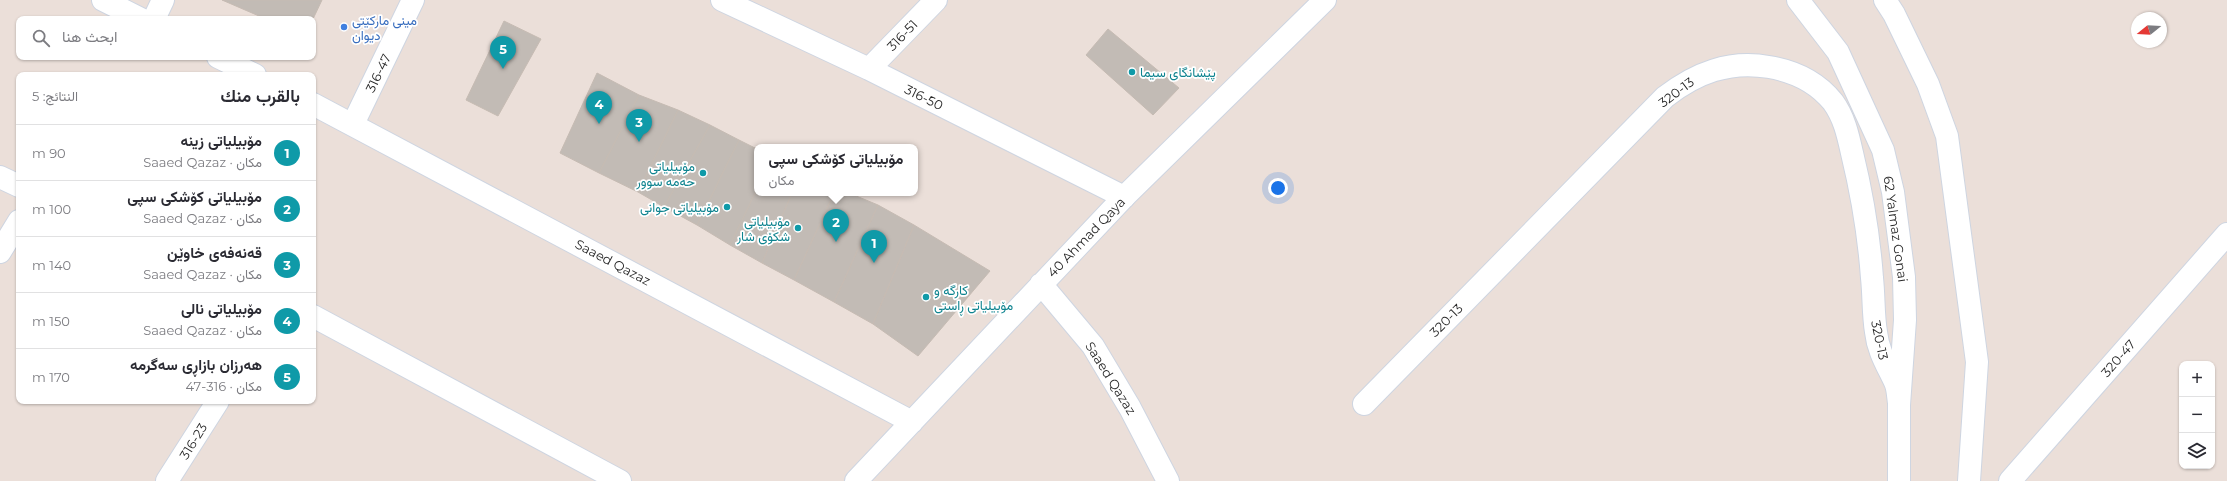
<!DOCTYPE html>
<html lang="ar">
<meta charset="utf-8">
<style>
:root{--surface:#fff;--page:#f7f7f7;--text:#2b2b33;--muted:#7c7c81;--line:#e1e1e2;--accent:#d93025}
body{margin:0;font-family:Montserrat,Vazirmatn,sans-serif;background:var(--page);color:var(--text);direction:rtl}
.controls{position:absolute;right:12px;bottom:12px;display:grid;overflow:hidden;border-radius:8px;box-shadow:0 1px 3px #0004}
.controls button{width:36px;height:36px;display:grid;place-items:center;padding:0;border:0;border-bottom:1px solid var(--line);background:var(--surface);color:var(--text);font:20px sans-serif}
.compass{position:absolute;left:2131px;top:12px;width:36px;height:36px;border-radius:50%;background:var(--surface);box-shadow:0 1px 3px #0004;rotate:252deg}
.you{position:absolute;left:1278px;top:188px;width:14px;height:14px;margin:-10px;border:3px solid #fff;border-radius:50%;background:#1a73e8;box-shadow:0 0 0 6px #1a73e833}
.badge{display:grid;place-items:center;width:26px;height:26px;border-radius:50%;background:var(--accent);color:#fff;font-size:13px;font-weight:700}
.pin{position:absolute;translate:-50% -33px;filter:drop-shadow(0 1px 2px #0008)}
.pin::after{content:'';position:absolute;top:21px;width:14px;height:12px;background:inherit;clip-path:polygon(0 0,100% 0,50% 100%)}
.popup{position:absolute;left:754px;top:144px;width:164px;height:52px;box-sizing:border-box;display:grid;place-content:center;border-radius:8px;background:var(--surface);filter:drop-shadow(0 1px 3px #0005);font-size:13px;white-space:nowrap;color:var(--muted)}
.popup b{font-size:15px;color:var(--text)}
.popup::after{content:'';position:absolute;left:50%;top:100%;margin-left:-8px;border:8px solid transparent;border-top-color:var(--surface)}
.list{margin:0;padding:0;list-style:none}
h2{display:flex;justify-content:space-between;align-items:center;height:52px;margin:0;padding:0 16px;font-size:17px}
h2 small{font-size:13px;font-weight:400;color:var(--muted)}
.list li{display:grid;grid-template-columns:26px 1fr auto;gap:12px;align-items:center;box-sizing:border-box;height:56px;padding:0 16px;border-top:1px solid var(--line)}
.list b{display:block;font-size:15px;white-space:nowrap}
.list p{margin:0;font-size:13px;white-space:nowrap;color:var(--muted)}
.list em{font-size:13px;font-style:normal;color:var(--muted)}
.icon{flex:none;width:22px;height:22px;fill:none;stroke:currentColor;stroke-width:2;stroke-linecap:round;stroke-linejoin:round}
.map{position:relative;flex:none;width:2227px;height:481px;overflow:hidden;direction:ltr}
.search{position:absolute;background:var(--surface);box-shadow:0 1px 3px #0004;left:16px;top:16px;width:300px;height:44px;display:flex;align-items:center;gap:10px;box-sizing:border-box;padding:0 14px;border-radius:8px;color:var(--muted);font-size:15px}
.panel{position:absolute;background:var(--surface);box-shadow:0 1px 3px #0004;left:16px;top:72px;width:300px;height:332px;border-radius:8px;direction:rtl}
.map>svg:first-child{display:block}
.building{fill:#c2bbb5;stroke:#c6bbb3}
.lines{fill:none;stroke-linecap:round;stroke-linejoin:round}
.minor-casing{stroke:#ced5e1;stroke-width:24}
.tertiary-casing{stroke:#ced5e1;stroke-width:24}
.secondary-casing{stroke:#ced5e1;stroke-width:24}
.minor{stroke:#fff;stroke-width:22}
.tertiary{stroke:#fff;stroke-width:22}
.secondary{stroke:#fff;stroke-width:22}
.shop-dot{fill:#3f7fe0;stroke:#fff;stroke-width:1.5}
.culture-dot{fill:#0f9aa8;stroke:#fff;stroke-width:1.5}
.labels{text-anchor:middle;stroke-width:3.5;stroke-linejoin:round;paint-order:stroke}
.shop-label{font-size:13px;fill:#366cbe;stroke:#fff;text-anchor:start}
.street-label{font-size:13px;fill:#282828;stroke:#fff}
.culture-label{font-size:13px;fill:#0d838f;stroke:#fff;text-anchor:end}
</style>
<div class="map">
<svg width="2227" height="481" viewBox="0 0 2227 481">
<rect width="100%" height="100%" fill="#ebdfd9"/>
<path class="building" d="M222 0H322L313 19H266Z
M504 21 541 39 498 116 466 100Z
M1108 29 1179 88 1153 115 1086 55Z
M597 73 639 95 599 173 560 153Z
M639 95 678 110 638 192 599 173Z
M678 110 710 125 664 207 638 192Z
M710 125 739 140 697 225 664 207Z
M739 140 757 149V189L730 245 697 225Z
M757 189V193H792L762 263 730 245Z
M792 193H834L794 280 762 263Z
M834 193H849L878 205 834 302 794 280Z
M878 205 914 225 873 324 834 302Z
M914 225 990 271 918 356 873 324Z"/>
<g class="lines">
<g class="minor-casing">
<path id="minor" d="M722 0 869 69 1124 197
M154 19 163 0
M869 69 936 0
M353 124 413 0
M0 252 19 221
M1364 404 1665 97C1696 73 1729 60 1769 67 1793 71 1817 82 1833 102 1844 117 1848 135 1852 153 1862 194 1869 236 1872 278 1874 296 1873 314 1876 332 1878 351 1887 365 1895 382 1898 388 1898 397 1899 403
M167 481 218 401
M2010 481 2227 234"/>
</g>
<g class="tertiary-casing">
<path id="tertiary" d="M103 0 141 19
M218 57 255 75
M313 104 912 422
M0 177 19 186
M1041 284 1093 346 1130 408 1168 481
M313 316 620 481
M856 481 1124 197 1325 0"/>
</g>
<g class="secondary-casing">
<path id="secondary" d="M1798 0 1838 52 1883 150 1893 192 1904 277 1905 320 1899 405V481
M1885 0 1894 14 1928 84 1947 136 1977 362 1969 481"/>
</g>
<use href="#minor" class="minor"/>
<use href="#tertiary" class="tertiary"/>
<use href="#secondary" class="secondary"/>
</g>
<circle class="shop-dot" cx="344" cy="27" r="4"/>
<g class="culture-dot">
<circle cx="1132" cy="72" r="4"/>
<circle cx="703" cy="173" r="4"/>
<circle cx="727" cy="207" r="4"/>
<circle cx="798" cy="228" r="4"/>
<circle cx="926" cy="297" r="4"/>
</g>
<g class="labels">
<g class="shop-label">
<text x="352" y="25">مینی مارکێتی<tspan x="352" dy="15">دیوان</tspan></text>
</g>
<g class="street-label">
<text transform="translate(902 35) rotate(-46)" y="5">316-51</text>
<text transform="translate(378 73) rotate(-64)" y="5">316-47</text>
<text transform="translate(1676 92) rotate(-37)" y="5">320-13</text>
<text transform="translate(924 97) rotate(26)" y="5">316-50</text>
<text transform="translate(1896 229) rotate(82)" y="5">62 Yalmaz Gonai</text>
<text transform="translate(1086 237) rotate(-46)" y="5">40 Ahmad Qaya</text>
<text transform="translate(613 262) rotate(28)" y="5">Saaed Qazaz</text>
<text transform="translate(1446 320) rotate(-45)" y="5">320-13</text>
<text transform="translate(1880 340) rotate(78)" y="5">320-13</text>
<text transform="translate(2118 358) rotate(-49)" y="5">320-47</text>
<text transform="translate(1111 378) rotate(58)" y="5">Saaed Qazaz</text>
<text transform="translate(193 441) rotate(-58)" y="5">316-23</text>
</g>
<g class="culture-label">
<text x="1140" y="77" text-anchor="start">پێشانگای سیما</text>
<text x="695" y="171">مۆبیلیاتی<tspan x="695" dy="15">حەمە سوور</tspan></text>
<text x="719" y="212">مۆبیلیاتی جوانی</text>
<text x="790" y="226">مۆبیلیاتی<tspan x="790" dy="15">شکۆی شار</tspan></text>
<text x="934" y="295" text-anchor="start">کارگە و<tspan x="934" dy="15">مۆبیلیاتی ڕاستی</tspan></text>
</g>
</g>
</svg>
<div class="controls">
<button>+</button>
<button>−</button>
<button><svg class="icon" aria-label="layers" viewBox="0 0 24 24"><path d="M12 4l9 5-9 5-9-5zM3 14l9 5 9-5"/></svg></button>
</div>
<svg class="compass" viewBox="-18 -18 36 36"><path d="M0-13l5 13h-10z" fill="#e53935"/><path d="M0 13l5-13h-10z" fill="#7c7c81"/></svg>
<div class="you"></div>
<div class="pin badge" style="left:874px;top:263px;background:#0f9aa8">1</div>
<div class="pin badge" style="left:836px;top:242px;background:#0f9aa8">2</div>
<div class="popup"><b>مۆبیلیاتی کۆشکی سپی</b>مكان</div>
<div class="pin badge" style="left:639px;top:142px;background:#0f9aa8">3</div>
<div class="pin badge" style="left:599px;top:124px;background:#0f9aa8">4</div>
<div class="pin badge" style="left:503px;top:69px;background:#0f9aa8">5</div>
<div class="search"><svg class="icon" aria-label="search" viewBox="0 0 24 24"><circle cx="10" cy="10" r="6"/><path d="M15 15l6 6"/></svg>ابحث هنا</div>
<section class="panel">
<h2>بالقرب منك<small>النتائج: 5</small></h2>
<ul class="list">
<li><span class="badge" style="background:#0f9aa8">1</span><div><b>مۆبیلیاتی زینە</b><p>مكان · Saaed Qazaz</p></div><em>90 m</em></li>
<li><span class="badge" style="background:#0f9aa8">2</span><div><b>مۆبیلیاتی کۆشکی سپی</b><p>مكان · Saaed Qazaz</p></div><em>100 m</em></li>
<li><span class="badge" style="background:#0f9aa8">3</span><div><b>قەنەفەی خاوێن</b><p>مكان · Saaed Qazaz</p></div><em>140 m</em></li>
<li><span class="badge" style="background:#0f9aa8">4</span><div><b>مۆبیلیاتی نالی</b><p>مكان · Saaed Qazaz</p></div><em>150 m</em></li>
<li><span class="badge" style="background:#0f9aa8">5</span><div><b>هەرزان بازاڕی سەگرمە</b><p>مكان · 316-47</p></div><em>170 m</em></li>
</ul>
</section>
</div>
